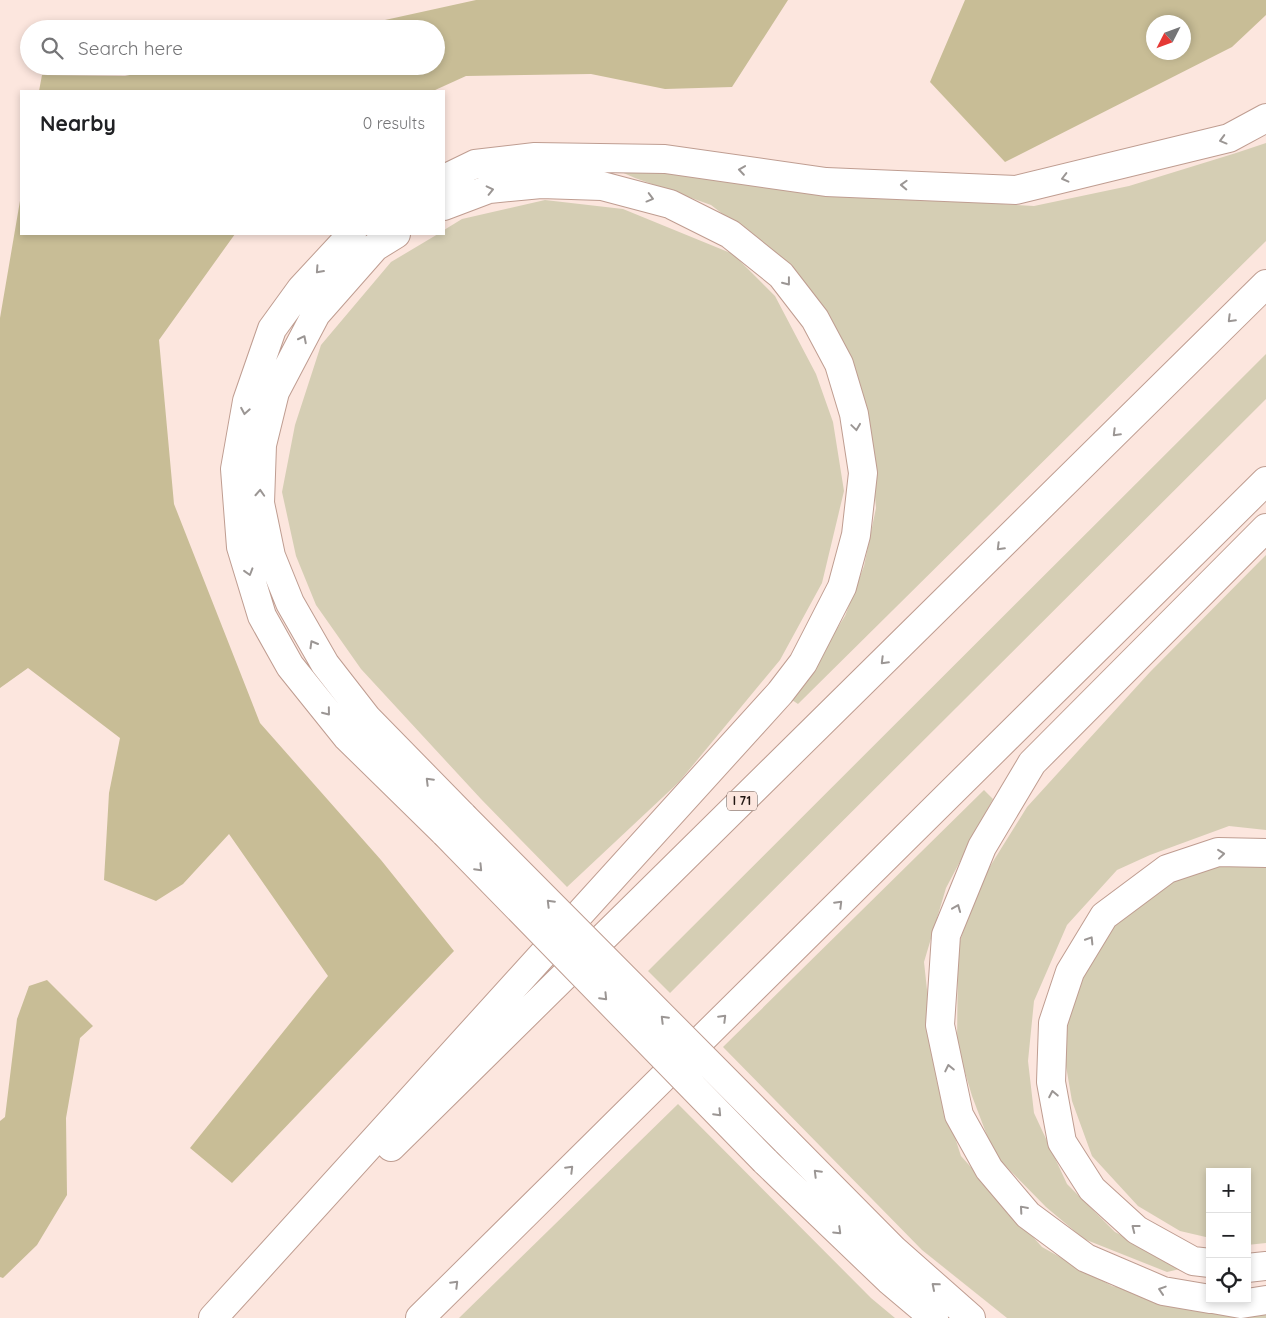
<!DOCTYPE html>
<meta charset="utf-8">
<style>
:root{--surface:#fff;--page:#f2f2f2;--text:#202124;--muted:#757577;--line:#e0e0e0}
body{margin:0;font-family:Quicksand,sans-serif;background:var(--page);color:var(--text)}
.controls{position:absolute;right:15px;bottom:15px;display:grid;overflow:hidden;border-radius:0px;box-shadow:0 2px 8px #0003}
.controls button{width:45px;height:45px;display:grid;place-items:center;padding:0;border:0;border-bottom:1px solid var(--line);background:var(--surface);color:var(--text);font:25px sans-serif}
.compass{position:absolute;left:1146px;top:15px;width:45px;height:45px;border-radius:50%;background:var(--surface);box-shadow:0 2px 8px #0003;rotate:228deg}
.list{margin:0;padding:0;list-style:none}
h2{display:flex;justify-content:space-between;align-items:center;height:65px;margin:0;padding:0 20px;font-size:21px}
h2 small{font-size:16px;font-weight:400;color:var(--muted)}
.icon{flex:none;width:28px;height:28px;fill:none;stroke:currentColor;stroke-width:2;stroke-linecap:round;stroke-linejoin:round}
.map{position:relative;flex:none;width:1266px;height:1318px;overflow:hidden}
.search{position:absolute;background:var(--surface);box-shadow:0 2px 8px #0003;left:20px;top:20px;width:425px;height:55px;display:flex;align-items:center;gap:12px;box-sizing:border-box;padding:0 18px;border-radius:28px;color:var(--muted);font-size:19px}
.panel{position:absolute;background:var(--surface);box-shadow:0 2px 8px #0003;left:20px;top:90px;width:425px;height:145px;border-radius:0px}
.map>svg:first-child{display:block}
.green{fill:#d5ceb4}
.forest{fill:#c8bd96;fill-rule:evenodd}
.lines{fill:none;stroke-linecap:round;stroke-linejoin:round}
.motorway-casing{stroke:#bf9d91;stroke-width:30}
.motorway{stroke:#fff;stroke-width:28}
.motorway-bridge-casing{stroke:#bf9d91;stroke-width:30;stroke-linecap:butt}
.motorway-bridge{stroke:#fff;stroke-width:28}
.oneway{stroke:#9b9694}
.labels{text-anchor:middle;stroke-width:5;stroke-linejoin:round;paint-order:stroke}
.shield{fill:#fce6de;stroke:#63544e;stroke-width:1}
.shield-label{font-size:12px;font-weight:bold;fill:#211511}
</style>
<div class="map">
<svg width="1266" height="1318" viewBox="0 0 1266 1318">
<rect width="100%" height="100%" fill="#fce6de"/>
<path class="green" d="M1266 143V241L798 704 792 700 845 616 864 566 876 508 867 406 856 385 833 323 782 260 711 205 635 178 596 161 771 184 821 193 1034 206 1129 186 1236 153Z
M545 200 623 209 733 254 775 296 816 374 833 422 844 491 822 583 780 660 679 782 567 887 481 799 361 669 316 605 296 556 282 492 295 425 321 345 391 262 438 234H444V230L462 219Z
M1266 354V399L670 993 648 971Z
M1266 555V830L1229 826 1150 855 1117 870 1067 925 1034 1001 1028 1061 1034 1113 1067 1184 1115 1232 1184 1268 1167 1272 1084 1239 1046 1207 994 1154 972 1096 957 1045 958 947 979 884 1027 807 1150 672Z
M984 790 993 799 946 888 924 962 937 1082 961 1156 1042 1247 1112 1286 1230 1312 1266 1307V1318H1007L922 1250 723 1047Z
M1243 859H1266V1243L1247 1245V1172H1210V1238L1180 1231 1138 1206 1092 1156 1072 1101 1061 1037 1071 1001 1088 964 1108 929 1155 890 1191 870Z
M678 1104 871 1298 895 1318H459Z"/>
<path class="forest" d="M476 0H788L732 87 665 89 591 74 466 76 433 91H39L42 75 125 76 172 66H436V29H344Z
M965 0H1266V15L1232 47 1005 162 930 82ZM1184 22V52H1154V22Z
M21 195V234H235L159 340 174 504 260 723 381 860 454 951 232 1183 190 1148 328 976 229 834 183 884 156 901 104 880 109 793 120 738 28 668 0 688V318Z
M47 980 93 1026 80 1038 66 1118 67 1195 37 1245 3 1278 0 1277V1121L5 1117 17 1019 29 986Z"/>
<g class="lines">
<g class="motorway-casing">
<path id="motorway" d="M444 179 475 164 535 157 665 159 826 182 1016 190 1229 138 1266 118
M352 234 301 289 272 329 247 401 235 469 241 547 262 616 290 666 347 737 445 833
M396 234 375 247 316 314 275 392 262 445 260 503 271 556 290 603 325 664 367 718 463 816
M785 1140 894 1250 971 1318
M391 1147 1266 284
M765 1161 889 1280 934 1318
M1210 1263 1193 1261 1137 1230 1092 1189 1062 1142 1051 1082 1053 1023 1070 972 1104 916 1167 869 1218 852 1266 853
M1247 1268 1266 1266
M1210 1299 1163 1291 1086 1258 1028 1215 989 1169 959 1115 940 1025 946 935 982 847 1032 763 1266 528
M1213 1299 1241 1304 1266 1300
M213 1318 780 693 803 663 842 587 856 535 863 473 854 414 839 364 815 319 781 275 730 234 670 204 602 186 541 184 489 189 444 206
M420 1318 1266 481"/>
</g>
<use href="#motorway" class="motorway"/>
<g class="motorway-bridge-casing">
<path id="motorway-bridge" d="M463 816 785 1140
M445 833 765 1161"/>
</g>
<use href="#motorway-bridge" class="motorway-bridge"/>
</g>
<defs><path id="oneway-chevron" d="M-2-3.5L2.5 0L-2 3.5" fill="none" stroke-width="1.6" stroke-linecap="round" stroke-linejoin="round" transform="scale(1.25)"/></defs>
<g class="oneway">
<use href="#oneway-chevron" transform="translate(1223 140) rotate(165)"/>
<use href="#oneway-chevron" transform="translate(742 170) rotate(-172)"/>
<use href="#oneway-chevron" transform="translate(1065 178) rotate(166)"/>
<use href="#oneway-chevron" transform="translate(904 185) rotate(-178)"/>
<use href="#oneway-chevron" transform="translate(490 190) rotate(-13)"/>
<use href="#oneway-chevron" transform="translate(650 198) rotate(15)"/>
<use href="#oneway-chevron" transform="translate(319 270) rotate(132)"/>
<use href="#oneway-chevron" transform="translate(787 282) rotate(52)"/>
<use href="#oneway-chevron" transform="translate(1231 319) rotate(135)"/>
<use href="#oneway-chevron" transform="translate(303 339) rotate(-63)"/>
<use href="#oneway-chevron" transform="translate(245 411) rotate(100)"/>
<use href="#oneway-chevron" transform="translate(856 427) rotate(82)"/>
<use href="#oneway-chevron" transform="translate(1116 433) rotate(135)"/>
<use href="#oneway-chevron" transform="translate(260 493) rotate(-87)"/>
<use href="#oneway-chevron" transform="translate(1000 547) rotate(135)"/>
<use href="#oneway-chevron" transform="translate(249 572) rotate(73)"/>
<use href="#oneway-chevron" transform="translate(313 644) rotate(-120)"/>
<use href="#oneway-chevron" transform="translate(884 661) rotate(135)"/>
<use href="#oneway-chevron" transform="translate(327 712) rotate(51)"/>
<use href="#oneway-chevron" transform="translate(429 781) rotate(-135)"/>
<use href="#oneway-chevron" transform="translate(1221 854) rotate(-6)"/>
<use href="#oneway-chevron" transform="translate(479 868) rotate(46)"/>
<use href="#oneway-chevron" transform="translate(550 903) rotate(-135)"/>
<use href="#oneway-chevron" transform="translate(839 904) rotate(-45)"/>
<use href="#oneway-chevron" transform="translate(957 908) rotate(-68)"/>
<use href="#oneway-chevron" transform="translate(1090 940) rotate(-58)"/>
<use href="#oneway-chevron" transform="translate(604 997) rotate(46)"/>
<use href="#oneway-chevron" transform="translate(723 1018) rotate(-45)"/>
<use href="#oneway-chevron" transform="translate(664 1019) rotate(-135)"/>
<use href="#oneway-chevron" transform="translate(949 1068) rotate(-102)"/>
<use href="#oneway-chevron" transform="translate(1053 1094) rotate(-101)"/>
<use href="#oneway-chevron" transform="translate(718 1113) rotate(46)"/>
<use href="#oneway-chevron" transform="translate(570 1169) rotate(-45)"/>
<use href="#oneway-chevron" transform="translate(817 1173) rotate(-135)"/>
<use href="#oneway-chevron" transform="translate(1023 1209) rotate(-131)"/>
<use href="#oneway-chevron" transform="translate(1135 1228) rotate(-142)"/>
<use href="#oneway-chevron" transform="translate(838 1231) rotate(44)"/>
<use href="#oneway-chevron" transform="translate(455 1284) rotate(-45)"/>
<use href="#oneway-chevron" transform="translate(935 1286) rotate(-139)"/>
<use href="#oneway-chevron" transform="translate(1162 1290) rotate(-162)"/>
</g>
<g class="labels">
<rect class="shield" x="727" y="791.5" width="30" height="19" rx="4"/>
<g class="shield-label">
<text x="742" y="805">I 71</text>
</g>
</g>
</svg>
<div class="controls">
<button>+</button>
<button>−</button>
<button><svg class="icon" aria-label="locate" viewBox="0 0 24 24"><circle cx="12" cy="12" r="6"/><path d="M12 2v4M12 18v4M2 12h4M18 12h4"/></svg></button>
</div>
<svg class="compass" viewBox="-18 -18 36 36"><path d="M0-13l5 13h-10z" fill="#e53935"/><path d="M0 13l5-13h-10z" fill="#757577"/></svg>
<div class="search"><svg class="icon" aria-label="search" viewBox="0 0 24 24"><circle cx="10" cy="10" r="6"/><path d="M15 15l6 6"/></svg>Search here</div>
<section class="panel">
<h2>Nearby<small>0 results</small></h2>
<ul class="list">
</ul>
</section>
</div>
